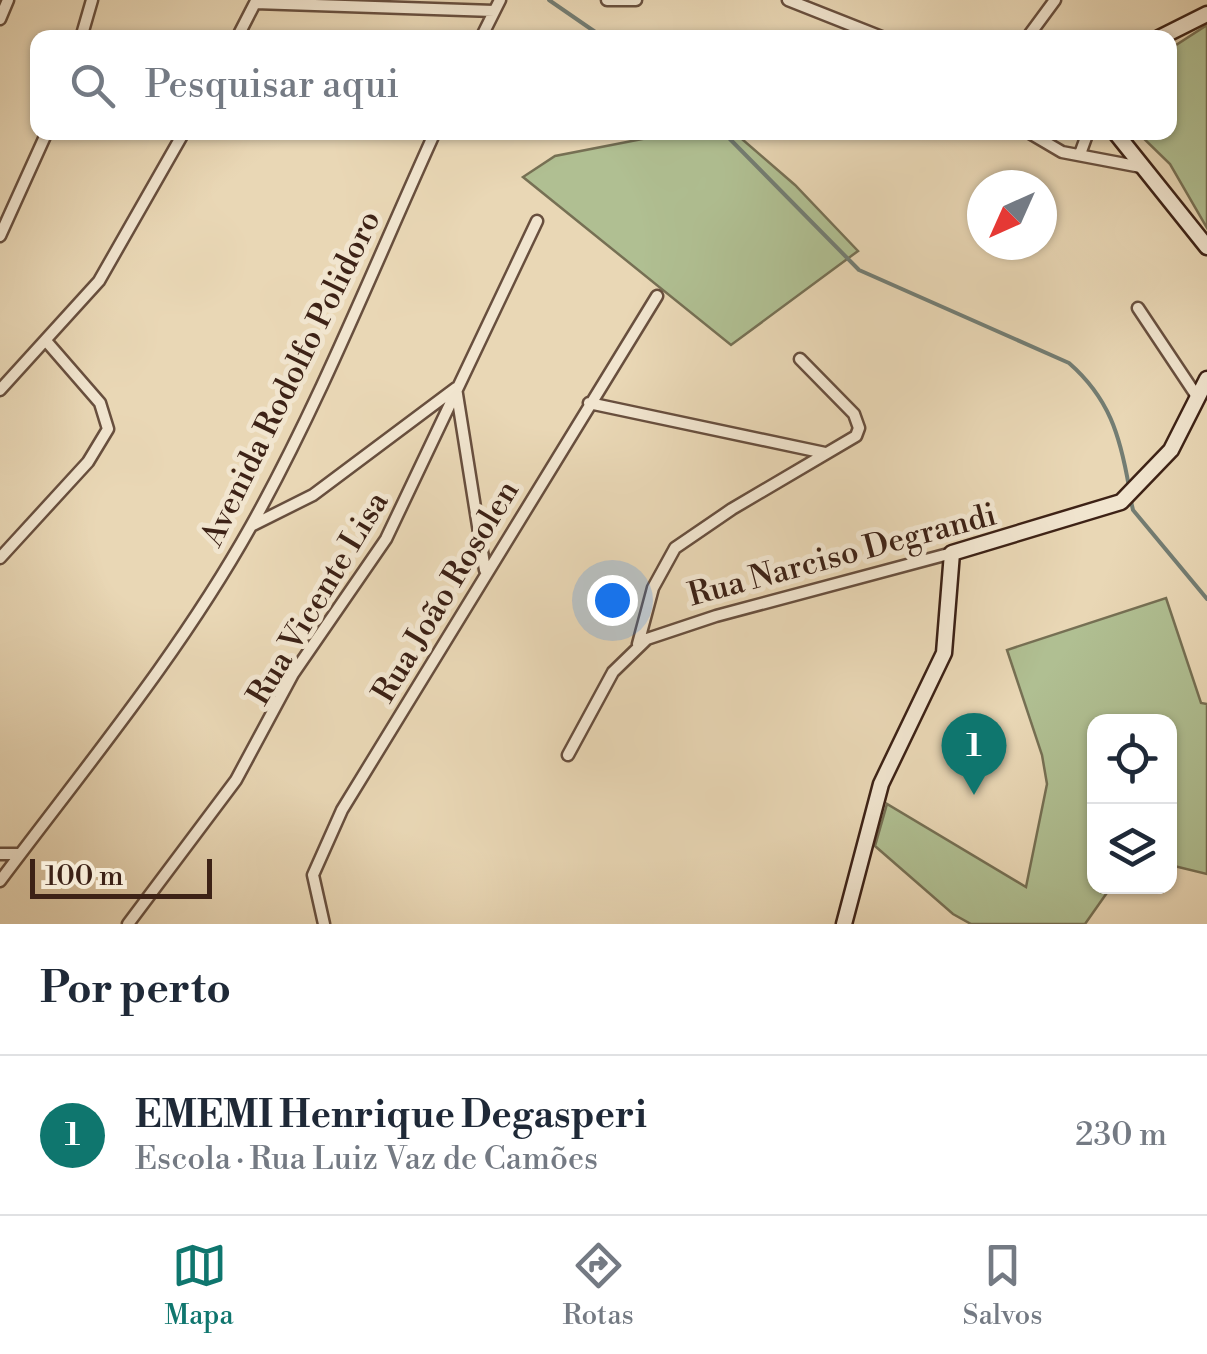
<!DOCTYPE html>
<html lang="pt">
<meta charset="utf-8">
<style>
:root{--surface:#fff;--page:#f6f6f7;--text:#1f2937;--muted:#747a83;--line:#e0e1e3;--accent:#0f766e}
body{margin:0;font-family:"Libre Bodoni",serif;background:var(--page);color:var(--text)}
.controls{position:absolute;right:30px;bottom:30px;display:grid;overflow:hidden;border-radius:20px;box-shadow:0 2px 8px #0004}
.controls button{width:90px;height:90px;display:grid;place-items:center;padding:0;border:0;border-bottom:2px solid var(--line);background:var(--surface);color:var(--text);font:50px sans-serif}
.compass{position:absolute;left:967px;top:170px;width:90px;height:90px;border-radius:50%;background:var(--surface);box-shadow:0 2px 8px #0004;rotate:225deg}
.scale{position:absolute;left:30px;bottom:25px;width:182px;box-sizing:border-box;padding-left:10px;border:5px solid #3d2216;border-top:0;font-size:28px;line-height:35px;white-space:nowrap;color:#3d2216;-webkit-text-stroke:8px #f1e5cf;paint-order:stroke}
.you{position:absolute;left:612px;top:600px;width:35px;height:35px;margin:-25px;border:8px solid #fff;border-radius:50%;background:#1a73e8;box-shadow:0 0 0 15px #1a73e833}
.badge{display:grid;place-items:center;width:65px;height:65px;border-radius:50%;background:var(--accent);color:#fff;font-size:32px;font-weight:700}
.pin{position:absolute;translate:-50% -82px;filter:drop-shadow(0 2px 5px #0008)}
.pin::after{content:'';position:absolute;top:52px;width:35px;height:30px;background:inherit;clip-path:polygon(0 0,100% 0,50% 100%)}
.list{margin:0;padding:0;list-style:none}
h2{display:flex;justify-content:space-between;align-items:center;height:130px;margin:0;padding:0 40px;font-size:42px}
h2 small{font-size:32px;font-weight:400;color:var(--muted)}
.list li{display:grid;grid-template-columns:65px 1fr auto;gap:30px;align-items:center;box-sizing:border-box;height:160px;padding:0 40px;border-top:2px solid var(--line)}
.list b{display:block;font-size:38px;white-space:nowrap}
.list p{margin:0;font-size:32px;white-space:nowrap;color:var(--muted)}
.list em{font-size:32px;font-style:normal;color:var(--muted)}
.icon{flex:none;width:55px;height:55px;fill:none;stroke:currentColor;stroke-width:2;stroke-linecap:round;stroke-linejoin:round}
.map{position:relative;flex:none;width:1207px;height:924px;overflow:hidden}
.search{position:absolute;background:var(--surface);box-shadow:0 2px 8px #0004;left:30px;right:30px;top:30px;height:110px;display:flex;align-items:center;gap:25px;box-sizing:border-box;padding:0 35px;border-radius:20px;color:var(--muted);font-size:38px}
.sheet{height:290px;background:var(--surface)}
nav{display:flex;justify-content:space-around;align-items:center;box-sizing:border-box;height:140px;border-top:2px solid var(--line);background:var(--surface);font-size:28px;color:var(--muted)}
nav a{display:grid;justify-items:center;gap:5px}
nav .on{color:var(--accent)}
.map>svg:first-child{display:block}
.green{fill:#b0bf92;stroke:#767054;stroke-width:2.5}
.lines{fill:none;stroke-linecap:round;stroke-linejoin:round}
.stream{stroke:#737d73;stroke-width:4}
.street-casing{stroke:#684f3e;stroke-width:15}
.secondary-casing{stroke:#3d2216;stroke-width:19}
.street{stroke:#f1e5cf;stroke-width:10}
.secondary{stroke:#f1e5cf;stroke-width:14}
.labels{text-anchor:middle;stroke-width:10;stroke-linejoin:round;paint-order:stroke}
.street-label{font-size:32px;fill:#3d2216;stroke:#f1e5cf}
</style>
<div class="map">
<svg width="1207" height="924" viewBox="0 0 1207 924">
<rect width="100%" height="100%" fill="#e9d7b5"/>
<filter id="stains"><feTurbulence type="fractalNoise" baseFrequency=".002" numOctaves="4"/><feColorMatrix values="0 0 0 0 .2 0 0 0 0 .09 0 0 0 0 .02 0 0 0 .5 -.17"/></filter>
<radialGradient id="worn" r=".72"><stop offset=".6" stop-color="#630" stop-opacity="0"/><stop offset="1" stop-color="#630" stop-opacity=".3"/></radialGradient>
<path class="green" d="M1207 25V228L1170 164 1138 133 1170 132V49Z
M673 133H735L795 185 858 251 731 345 523 177 555 156Z
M1166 598 1201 703 1207 704V874L1170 865V722H1094V886L1111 887 1085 924H971L953 914 875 846 887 804 1026 887 1047 784 1042 755 1007 650Z"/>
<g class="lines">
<path class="stream" d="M549 0 604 38
M723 132 859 270 1069 363C1109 398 1120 435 1129 487
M1130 497 1133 510 1207 599"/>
<g class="street-casing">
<path id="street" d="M607 0H636
M788 0 884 38
M255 3 494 11
M0 19 8 0
M81 38 92 0
M237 38 255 3
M481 38 500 0
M1027 38 1055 0
M1028 132 1062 152 1141 167
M1080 154 1088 132
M0 236 47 132
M1138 308 1198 398
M0 390 99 281 184 132
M589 403 825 453
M251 526 313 495 456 388 485 570
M0 558 88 462 108 429 100 403 47 342
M638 644 653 588 675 548 732 509 856 436 859 428 854 414 800 359
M568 755 613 672 647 639 716 616 952 553
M0 854H20
M0 881C87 765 180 653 251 526 321 400 375 264 435 132
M128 924 236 780 293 674 386 539 537 221
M324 924 313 875 342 810 657 296"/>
</g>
<g class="secondary-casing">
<path id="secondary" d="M1159 38 1207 14
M1115 132 1207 247
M844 924 881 784 944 653 952 553 1121 502 1171 450 1207 379"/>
</g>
<use href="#street" class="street"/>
<use href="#secondary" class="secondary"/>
</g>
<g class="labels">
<g class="street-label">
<text transform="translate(290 378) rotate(-64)" y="11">Avenida Rodolfo Polidoro</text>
<text transform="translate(842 554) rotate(-15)" y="11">Rua Narciso Degrandi</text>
<text transform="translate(445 591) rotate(-59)" y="11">Rua João Rosolen</text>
<text transform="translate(317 598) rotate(-59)" y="11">Rua Vicente Lisa</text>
</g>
</g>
<rect width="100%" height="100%" filter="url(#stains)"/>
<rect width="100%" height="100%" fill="url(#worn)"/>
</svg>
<div class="controls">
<button><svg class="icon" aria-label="locate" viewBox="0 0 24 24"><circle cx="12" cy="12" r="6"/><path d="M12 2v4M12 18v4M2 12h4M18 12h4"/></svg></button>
<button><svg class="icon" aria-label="layers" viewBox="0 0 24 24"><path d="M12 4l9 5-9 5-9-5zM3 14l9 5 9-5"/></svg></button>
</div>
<svg class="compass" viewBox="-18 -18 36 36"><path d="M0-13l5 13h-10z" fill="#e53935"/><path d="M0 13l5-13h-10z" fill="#747a83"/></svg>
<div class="scale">100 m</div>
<div class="you"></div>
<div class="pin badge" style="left:974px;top:795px">1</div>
<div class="search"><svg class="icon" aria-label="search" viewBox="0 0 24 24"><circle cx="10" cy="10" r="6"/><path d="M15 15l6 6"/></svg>Pesquisar aqui</div>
</div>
<section class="sheet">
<h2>Por perto<small></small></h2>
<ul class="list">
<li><span class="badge">1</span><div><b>EMEMI Henrique Degasperi</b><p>Escola · Rua Luiz Vaz de Camões</p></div><em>230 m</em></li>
</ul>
</section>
<nav>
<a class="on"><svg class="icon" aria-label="map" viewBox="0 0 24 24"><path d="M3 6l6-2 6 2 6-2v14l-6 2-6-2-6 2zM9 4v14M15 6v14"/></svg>Mapa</a>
<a><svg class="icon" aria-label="directions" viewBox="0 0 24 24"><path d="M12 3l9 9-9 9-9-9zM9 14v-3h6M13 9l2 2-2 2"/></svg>Rotas</a>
<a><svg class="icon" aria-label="saved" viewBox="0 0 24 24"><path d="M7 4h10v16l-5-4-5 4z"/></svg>Salvos</a>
</nav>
